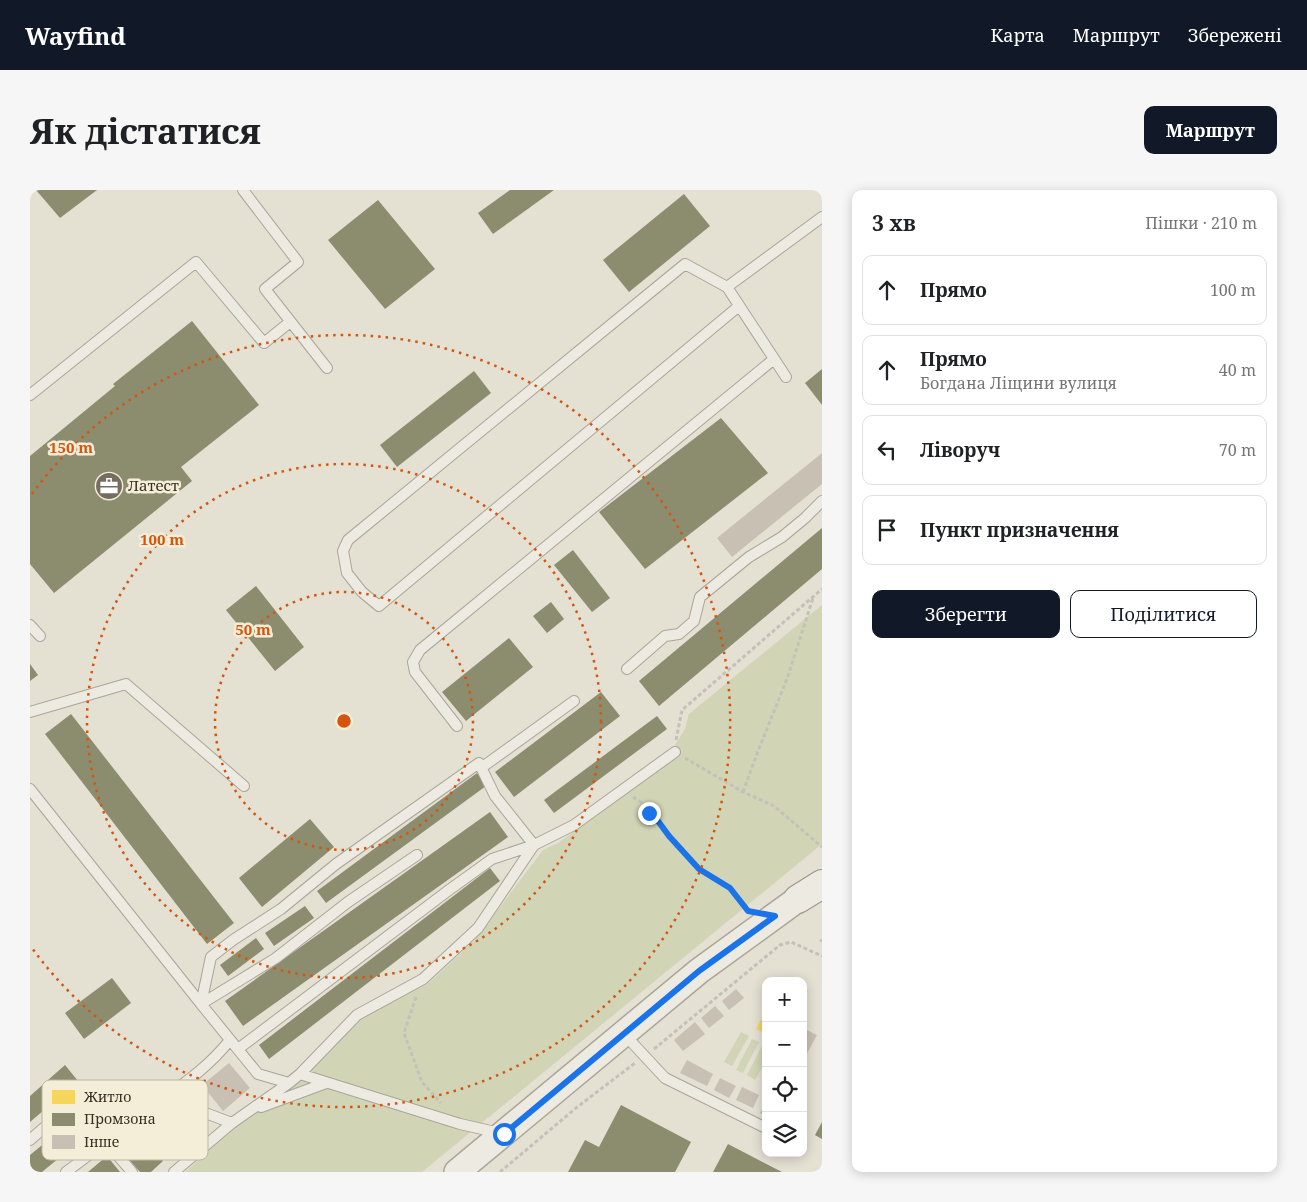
<!DOCTYPE html>
<html lang="uk">
<meta charset="utf-8">
<style>
:root{--surface:#fff;--page:#f6f6f6;--text:#202124;--muted:#757577;--line:#e0e0e0;--accent:#111827}
body{margin:0;font-family:"Noto Serif",serif;background:var(--page);color:var(--text)}
.controls{position:absolute;right:15px;bottom:15px;display:grid;overflow:hidden;border-radius:10px;box-shadow:0 2px 12px #0003}
.controls button{width:45px;height:45px;display:grid;place-items:center;padding:0;border:0;border-bottom:1px solid var(--line);background:var(--surface);color:var(--text);font:25px sans-serif}
.stop{position:absolute;width:15px;height:15px;margin:-11px;border:4px solid #1a73e8;border-radius:50%;background:#fff}
.stop.end{background:#1a73e8;border-color:#fff;box-shadow:0 1px 5px #0008}
.list{margin:0;padding:0;list-style:none}
h2{display:flex;justify-content:space-between;align-items:center;height:65px;margin:0;padding:0 20px;font-size:21px}
h2 small{font-size:16px;font-weight:400;color:var(--muted)}
.list li{display:grid;grid-template-columns:32px 1fr auto;gap:15px;align-items:center;box-sizing:border-box;height:70px;margin:0 10px 10px;padding:0 10px;border:1px solid var(--line);border-radius:10px}
.list b{display:block;font-size:19px;white-space:nowrap}
.list p{margin:0;font-size:16px;white-space:nowrap;color:var(--muted)}
.list em{font-size:16px;font-style:normal;color:var(--muted)}
.actions{display:flex;gap:10px;padding:15px 20px}
.actions a{flex:1;padding:11px 0;border:1px solid var(--accent);border-radius:10px;text-align:center;font-size:18px;color:var(--accent)}
.actions .main{background:var(--accent);color:#fff}
.icon{flex:none;width:28px;height:28px;fill:none;stroke:currentColor;stroke-width:2;stroke-linecap:round;stroke-linejoin:round}
.map{position:relative;flex:none;width:792px;height:982px;overflow:hidden;border-radius:10px}
header{display:flex;align-items:center;gap:30px;box-sizing:border-box;height:70px;padding:0 25px;background:var(--accent);color:#fff}
header strong{font-size:24px}
nav{display:flex;gap:28px;margin-inline-start:auto;font-size:18px}
.intro{display:flex;align-items:center;justify-content:space-between;box-sizing:border-box;height:120px;padding:0 30px}
h1{margin:0;font-size:35px}
.button{padding:12px 22px;border-radius:10px;background:var(--accent);color:#fff;font-size:18px;font-weight:700}
main{display:flex;gap:30px;padding:0 30px}
aside{flex:1;background:var(--surface);border-radius:10px;box-shadow:0 2px 12px #0003}
.map>svg:first-child{display:block}
.green{fill:#d1d4b5}
.homes{fill:#f6d55c}
.industry{fill:#8c8c6e}
.building{fill:#c8c0b3}
.lines{fill:none;stroke-linecap:round;stroke-linejoin:round}
.service-casing{stroke:#aaa59a;stroke-width:12}
.tertiary-casing{stroke:#aaa59a;stroke-width:28}
.secondary-casing{stroke:#99958a;stroke-width:30}
.path{stroke:#c5c1b9;stroke-width:3;stroke-dasharray:4 2.5;stroke-linecap:butt}
.service{stroke:#edeae2;stroke-width:10}
.tertiary{stroke:#edeae2;stroke-width:25}
.secondary{stroke:#edeae2;stroke-width:28}
.route{stroke:#1a73e8;stroke-width:6}
.ring{fill:none;stroke:#d6550e;stroke-width:2.5;stroke-dasharray:2.5 5}
.labels{text-anchor:middle;stroke-width:5;stroke-linejoin:round;paint-order:stroke}
.poi-label{font-size:15px;fill:#392f22;stroke:#f4eed9;text-anchor:start}
.key{fill:#f4eed9;stroke:#bcb5a2;stroke-width:1}
.key-label{font-size:14px;fill:#392f22}
.centre{fill:#d6550e;stroke:#f4eed9;stroke-width:2.5}
.ring-label{font-size:15px;text-anchor:middle;font-weight:bold;fill:#d6550e;stroke:#f4eed9;stroke-width:5;stroke-linejoin:round;paint-order:stroke}
</style>
<header>
<strong>Wayfind</strong>
<nav><a>Карта</a><a>Маршрут</a><a>Збережені</a></nav>
</header>
<div class="intro"><h1>Як дістатися</h1><a class="button">Маршрут</a></div>
<main>
<div class="map">
<svg width="792" height="982" viewBox="0 0 792 982">
<rect width="100%" height="100%" fill="#e4e0d2"/>
<path class="green" d="M792 415V654L392 982H155L178 962 184 952 330 828 400 792 445 750 513 660 528 653 569 624 632 576 655 539 659 524Z
M711 842 719 846 702 876 694 872Z
M722 849 729 852 713 883 706 880Z
M733 854 736 855V870L725 890 717 885Z"/>
<path class="homes" d="M736 820V844L726 839Z"/>
<path class="industry" d="M6 0H67L30 28Z
M480 0H524L463 44 448 23Z
M654 4 680 36 599 102 573 70Z
M348 10 405 79 355 119 298 50Z
M162 131 229 215 151 277 162 291 24 403 0 374V266L85 196 83 194Z
M792 179V215L775 193Z
M444 181 461 203 367 277 350 255Z
M691 228 738 283 615 379 569 322Z
M792 338V379L629 516 609 491Z
M543 360 580 408 562 422 524 375Z
M226 396 274 457 245 481 196 420Z
M521 412 534 429 517 443 503 426Z
M479 448 503 477 436 531 412 502Z
M0 474 8 485 0 491Z
M571 502 590 526 484 607 465 582Z
M41 524 204 733 177 754 15 544Z
M627 526 637 539 524 623 514 610Z
M447 583 456 596 296 713 287 701Z
M460 622 478 647 213 836 195 811Z
M280 629 304 657 232 717 209 688Z
M460 678 470 691 239 869 229 855Z
M275 716 284 728 244 756 235 743Z
M226 748 234 759 198 786 190 775Z
M82 788 101 813 54 849 35 823Z
M35 875 48 891 0 932V906Z
M591 915 661 952 645 982H538L555 950 569 957Z
M50 924 63 940 12 982H0V965Z
M792 932V949L785 945Z
M107 942 133 971 121 982H110L89 958Z
M698 954 752 982H683Z
M77 966 90 982H58Z"/>
<path class="building" d="M792 263V294L702 367 687 348Z
M706 799 714 808 699 820 692 811Z
M685 816 694 826 679 838 671 828Z
M665 832 675 844 653 861 644 850Z
M773 838 787 845 773 871Z
M657 870 683 884 677 896 650 883Z
M199 873 220 898 193 921 172 895Z
M690 888 706 896 699 908 684 900Z
M712 897 729 905 723 918 706 910Z
M736 911V927L730 923Z"/>
<g class="lines">
<g class="service-casing">
<path id="service" d="M213 0 268 72 235 99 297 178
M697 97 792 27
M709 116 349 416 332 402 317 383 313 361 318 350 655 74 697 97 756 187
M0 205 166 72 234 153 260 132
M0 435 10 446
M597 479 635 446 649 444 664 431 670 407 719 367 752 347 775 328 792 311
M0 522 96 494 214 596
M427 536 385 482 383 472 390 460 744 169
M451 578 544 511
M0 599 171 814 246 768 318 712 387 665
M504 655 448 738 393 789 327 825 270 884 259 893 228 884 171 814 181 767 203 750 251 719 306 674 449 573 465 606 504 655 544 635 645 562
M594 844 635 888 736 938
M208 859 419 700 462 669 504 655
M270 884 430 934 470 943
M132 909C157 892 181 874 200 850
M231 917 296 893
M0 950 41 914 52 912 67 922 78 939 76 952
M76 952 90 938 132 909 146 912 202 933
M36 982 76 952 102 982
M144 982 202 933 259 893"/>
</g>
<g class="tertiary-casing">
<path id="tertiary" d="M427 982 669 781 768 709"/>
</g>
<g class="secondary-casing">
<path id="secondary" d="M768 709 792 694"/>
</g>
<path class="path" d="M646 550 652 520 792 399
M655 568 713 602 744 616 792 657
M713 602 728 561 757 489 783 408
M603 607 611 612 619 623 628 631 639 646 669 679 699 698 718 721
M790 750 792 751
M386 807 374 843 392 892 411 913
M624 859 750 755 761 752 792 766
M470 982 546 918 605 873"/>
<use href="#service" class="service"/>
<use href="#tertiary" class="tertiary"/>
<use href="#secondary" class="secondary"/>
</g>
<g class="lines">
<path class="route" d="M474 944 669 781 745 726 718 721 700 698 669 679 639 646 628 631 619 623"/>
</g>
<g class="ring">
<circle cx="314" cy="531" r="129"/>
<circle cx="314" cy="531" r="257"/>
<path d="M2 304A386 386 0 1 1 2 758"/>
</g>
<defs>
<g id="office-disc" transform="scale(1.4375)"><circle r="9.5" fill="#756d60" stroke="#f4eed9"/><path d="M-6-3h4V-5.5h4V-3h4V5H-6ZM-1-4.5V-3h2v-1.5ZM-6 0V1H6V0Z" fill="#fff"/></g>
</defs>
<g fill-rule="evenodd">
<use href="#office-disc" x="79" y="296"/>
</g>
<g class="labels">
<g class="poi-label">
<text x="98" y="301">Латест</text>
</g>
</g>
<rect x="12" y="890" width="166" height="80" rx="8" class="key"/>
<rect x="22" y="900" width="23" height="14" fill="#f6d55c"/>
<rect x="22" y="923" width="23" height="13" fill="#8c8c6e"/>
<rect x="22" y="945" width="23" height="14" fill="#c8c0b3"/>
<g class="key-label">
<text x="54" y="912">Житло</text>
<text x="54" y="934">Промзона</text>
<text x="54" y="957">Інше</text>
</g>
<circle cx="314" cy="531" r="8" class="centre"/>
<g class="ring-label">
<text x="41" y="263">150 m</text>
<text x="132" y="355">100 m</text>
<text x="223" y="445">50 m</text>
</g>
</svg>
<div class="controls">
<button>+</button>
<button>−</button>
<button><svg class="icon" aria-label="locate" viewBox="0 0 24 24"><circle cx="12" cy="12" r="6"/><path d="M12 2v4M12 18v4M2 12h4M18 12h4"/></svg></button>
<button><svg class="icon" aria-label="layers" viewBox="0 0 24 24"><path d="M12 4l9 5-9 5-9-5zM3 14l9 5 9-5"/></svg></button>
</div>
<div class="stop" style="left:474px;top:944px"></div>
<div class="stop end" style="left:619px;top:623px"></div>
</div>
<aside>
<h2>3 хв<small>Пішки · 210 m</small></h2>
<ul class="list">
<li><svg class="icon" aria-label="ahead" viewBox="0 0 24 24"><path d="M12 20V5M6 11l6-6 6 6"/></svg><div><b>Прямо</b></div><em>100 m</em></li>
<li><svg class="icon" aria-label="ahead" viewBox="0 0 24 24"><path d="M12 20V5M6 11l6-6 6 6"/></svg><div><b>Прямо</b><p>Богдана Ліщини вулиця</p></div><em>40 m</em></li>
<li><svg class="icon" aria-label="left" viewBox="0 0 24 24"><path d="M17 20v-9H6M10 6l-5 5 5 5"/></svg><div><b>Ліворуч</b></div><em>70 m</em></li>
<li><svg class="icon" aria-label="arrive" viewBox="0 0 24 24"><path d="M6 21V4h12l-3 4 3 4H6"/></svg><div><b>Пункт призначення</b></div></li>
</ul>
<div class="actions"><a class="main">Зберегти</a><a>Поділитися</a></div>
</aside>
</main>
